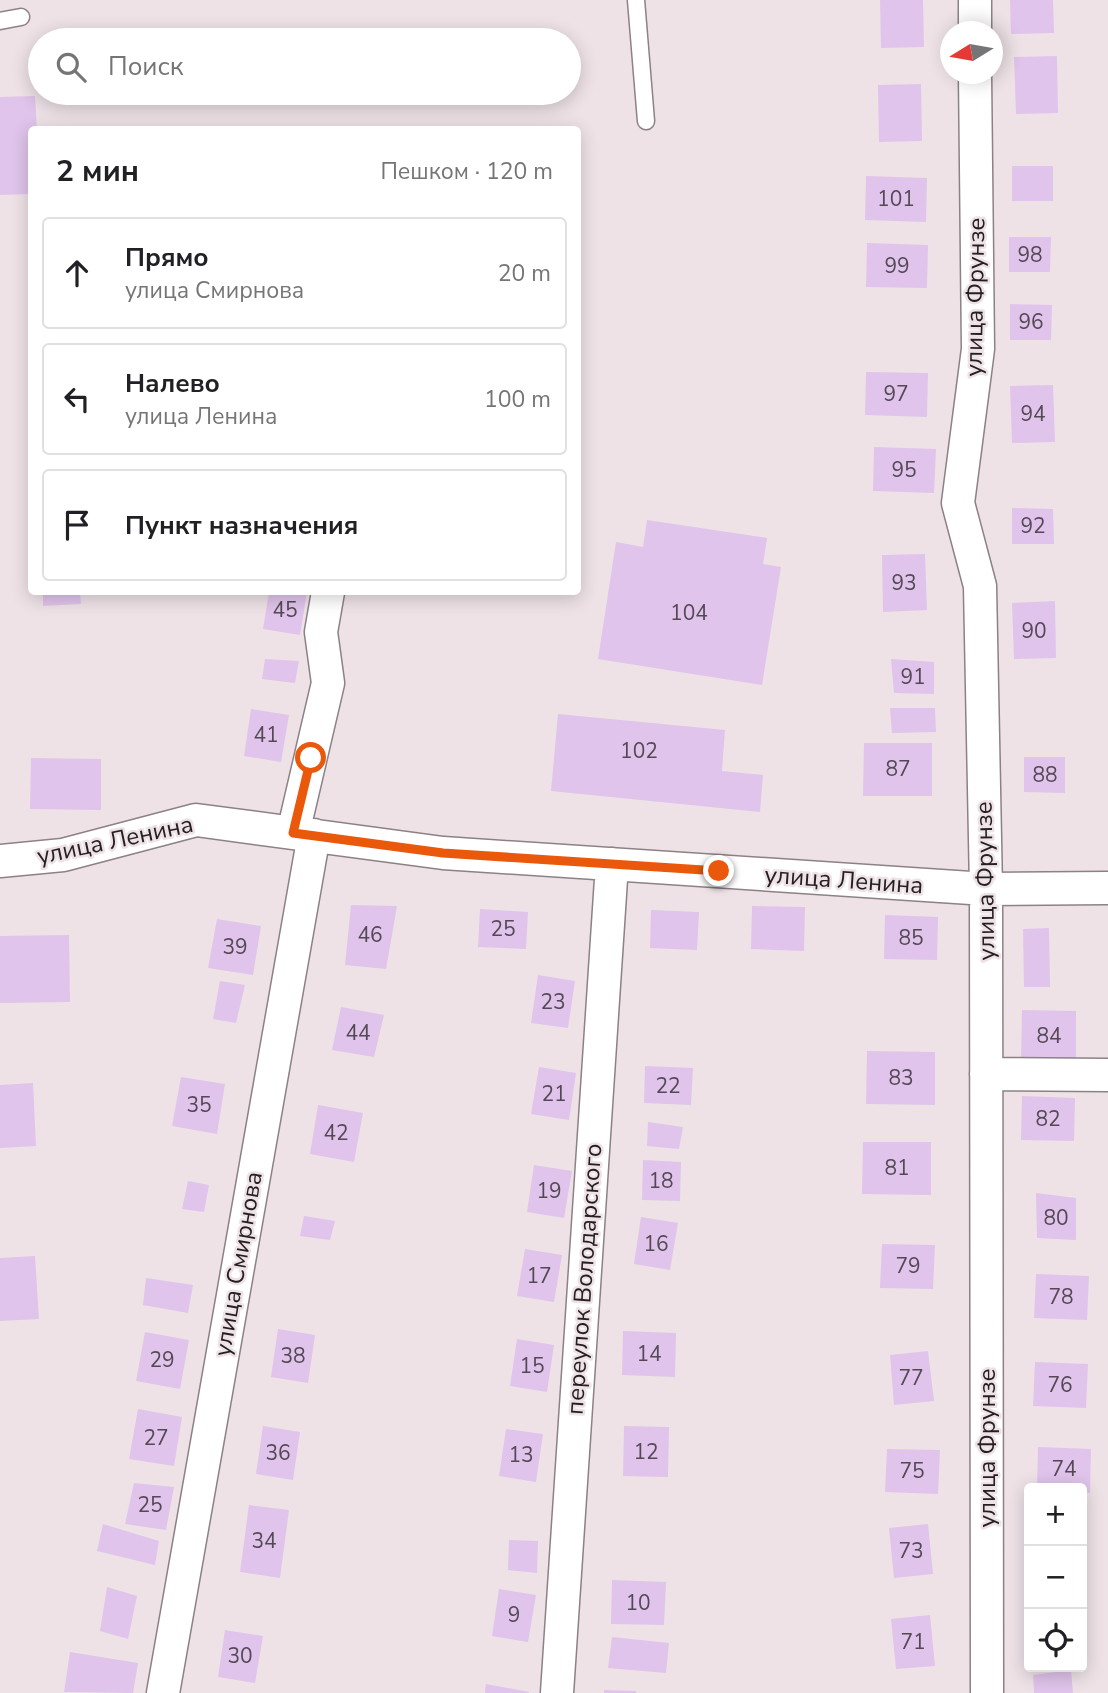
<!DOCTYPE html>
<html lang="ru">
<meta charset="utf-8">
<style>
:root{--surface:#fff;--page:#f2f2f2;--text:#202124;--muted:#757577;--line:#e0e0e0}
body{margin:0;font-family:"Nunito Sans",sans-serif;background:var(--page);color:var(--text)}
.controls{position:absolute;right:21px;bottom:21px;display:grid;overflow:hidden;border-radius:7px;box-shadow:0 4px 18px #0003}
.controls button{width:63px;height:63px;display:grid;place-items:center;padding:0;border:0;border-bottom:2px solid var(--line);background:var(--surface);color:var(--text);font:35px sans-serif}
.compass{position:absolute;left:940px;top:21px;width:63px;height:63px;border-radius:50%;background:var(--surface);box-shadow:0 4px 18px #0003;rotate:259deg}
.stop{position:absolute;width:21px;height:21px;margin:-16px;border:5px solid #ea580c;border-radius:50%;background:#fff}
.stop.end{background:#ea580c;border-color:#fff;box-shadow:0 2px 7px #0008}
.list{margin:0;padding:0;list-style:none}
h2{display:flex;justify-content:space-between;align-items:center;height:91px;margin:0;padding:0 28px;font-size:30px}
h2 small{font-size:23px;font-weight:400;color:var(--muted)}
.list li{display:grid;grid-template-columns:46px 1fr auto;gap:21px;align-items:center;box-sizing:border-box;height:112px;margin:0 14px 14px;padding:0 14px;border:2px solid var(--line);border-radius:7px}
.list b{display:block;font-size:26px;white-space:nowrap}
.list p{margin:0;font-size:23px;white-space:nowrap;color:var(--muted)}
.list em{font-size:23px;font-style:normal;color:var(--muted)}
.icon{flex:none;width:38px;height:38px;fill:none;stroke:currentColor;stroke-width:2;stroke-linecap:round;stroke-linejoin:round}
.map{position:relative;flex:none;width:1108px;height:1693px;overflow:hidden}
.search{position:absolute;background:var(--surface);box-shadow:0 4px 18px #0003;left:28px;top:28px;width:553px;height:77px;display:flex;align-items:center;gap:18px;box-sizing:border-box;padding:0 24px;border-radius:38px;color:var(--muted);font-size:26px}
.panel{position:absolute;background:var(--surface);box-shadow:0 4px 18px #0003;left:28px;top:126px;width:553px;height:469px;border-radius:7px}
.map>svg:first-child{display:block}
.building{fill:#e0c4eb}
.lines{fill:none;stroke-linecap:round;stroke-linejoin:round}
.lane-casing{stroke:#8c8186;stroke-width:19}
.street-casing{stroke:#8c8186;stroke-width:35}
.lane{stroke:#fff;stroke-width:16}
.street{stroke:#fff;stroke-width:32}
.route{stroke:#ea580c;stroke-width:9}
.labels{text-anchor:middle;stroke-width:5;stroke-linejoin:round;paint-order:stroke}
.number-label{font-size:21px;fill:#534954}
.street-label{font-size:24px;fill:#242021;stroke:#eee2e7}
</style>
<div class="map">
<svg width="1108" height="1693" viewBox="0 0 1108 1693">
<rect width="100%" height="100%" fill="#eee2e7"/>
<path class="building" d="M880 0H923L924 47 881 48Z
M1010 0H1053L1054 33 1011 34Z
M1057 56 1058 113 1016 114 1014 57Z
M921 84 922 141 879 142 878 85Z
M35 96 37 130H32V194L0 195V97Z
M1012 166H1053V201H1012Z
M866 176 927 178 926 222 865 220Z
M1009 237H1051L1050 272H1009Z
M867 243 928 245 927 288 866 287Z
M1010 304 1052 305 1051 340H1010Z
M866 372 928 373 927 417 865 415Z
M1053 385 1055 442 1012 443 1010 386Z
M874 447 936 449 934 493 873 491Z
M1012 508 1053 509 1054 544H1012Z
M647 520 767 538 763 564 781 567 762 685 598 659 616 542 643 547Z
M925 554 927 610 883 612 882 555Z
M43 592H80L81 604 43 606Z
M269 592H307L300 635 263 629Z
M1055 601 1056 658 1014 659 1012 603Z
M265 659 299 661 295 683 262 679Z
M891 659 934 662V694L894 693Z
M890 708H935L936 732 892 733Z
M251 709 289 715 281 762 244 756Z
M558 714 725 730 722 771 763 775 760 812 551 791Z
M864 743H932V796H863Z
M1024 757H1065V793L1024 792Z
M31 758 101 759V810L30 809Z
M351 905 397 906 386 969 345 965Z
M752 906 805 907 804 951 751 949Z
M480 909 528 912 526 949 478 947Z
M651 910 699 912 697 950 650 948Z
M885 915 938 917 937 960 884 959Z
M217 919 261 926 253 975 208 968Z
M1049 928 1050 987H1024L1023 929Z
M69 935 70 1002 0 1003V936Z
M538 975 575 981 568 1028 531 1023Z
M220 981 245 985 236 1023 213 1019Z
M341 1007 384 1015 374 1057 332 1050Z
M1022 1010 1076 1011V1064L1021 1062Z
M867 1051 935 1052V1105L866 1104Z
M645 1066 693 1068 691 1105 644 1103Z
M539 1067 576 1073 569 1120 531 1114Z
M181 1077 225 1084 217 1134 172 1126Z
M33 1083 36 1146 0 1148V1085Z
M1022 1096 1075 1098 1074 1141 1021 1140Z
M318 1105 363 1113 354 1162 310 1154Z
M648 1122 683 1127 679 1149 647 1146Z
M863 1142H931V1195L862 1194Z
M643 1160 681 1162 680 1201 642 1200Z
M534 1165 572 1171 564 1218 527 1212Z
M188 1181 209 1185 204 1212 182 1209Z
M1036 1193 1076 1198V1240L1037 1238Z
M304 1216 335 1221 330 1240 300 1236Z
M641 1217 678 1223 670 1270 634 1264Z
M882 1244 935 1245 933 1289 880 1288Z
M525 1249 562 1255 554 1302 517 1296Z
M35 1256 39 1319 0 1321V1258Z
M1036 1274 1089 1276 1087 1320 1034 1318Z
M146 1278 193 1285 188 1313 143 1305Z
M278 1329 315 1335 308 1383 271 1377Z
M623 1331 676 1333 675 1377 622 1375Z
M145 1332 189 1340 180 1389 136 1381Z
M517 1339 554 1345 547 1392 510 1386Z
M928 1351 934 1401 894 1405 890 1355Z
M1035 1362 1088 1364 1086 1408 1033 1406Z
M138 1409 182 1417 174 1466 129 1459Z
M263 1426 300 1432 293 1480 256 1474Z
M624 1426 669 1427 668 1477 623 1476Z
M506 1429 543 1434 536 1482 499 1476Z
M1038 1447 1091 1449 1090 1493 1082 1492V1488H1037Z
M887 1449 940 1450 938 1494 885 1492Z
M134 1483 174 1487 166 1530 125 1524Z
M249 1505 289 1510 280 1578 240 1572Z
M103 1524 159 1541 155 1565 97 1551Z
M928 1524 933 1574 894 1578 889 1528Z
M509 1540 538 1541 537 1573 508 1570Z
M612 1580 666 1582 664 1625 611 1624Z
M107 1587 137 1596 128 1639 100 1631Z
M499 1589 536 1595 528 1642 492 1636Z
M930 1615 935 1666 896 1669 891 1619Z
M225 1630 263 1636 255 1683 218 1677Z
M612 1637 669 1643 666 1673 608 1668Z
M70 1652 138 1663 133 1693 64 1692Z
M1071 1670 1073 1693H1034L1033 1675Z
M486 1684 529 1692V1693H485Z
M604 1690 636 1691V1693H604Z"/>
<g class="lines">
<g class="lane-casing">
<path id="lane" d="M636 0 646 121
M0 21 21 17"/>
</g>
<g class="street-casing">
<path id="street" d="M975 0V32
M975 74 978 349 958 503 980 586 986 889 987 1693
M293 833 328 683 321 632 328 592
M0 861 63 855 196 820 443 853 986 889 1108 888
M986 1074 1108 1075
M163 1693 314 835
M557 1693 612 864"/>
</g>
<use href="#lane" class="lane"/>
<use href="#street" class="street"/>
</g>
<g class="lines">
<path class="route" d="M311 758 293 833 443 853 719 871"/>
</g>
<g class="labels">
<g class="number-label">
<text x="896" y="206">101</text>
<text x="1030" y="262">98</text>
<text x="897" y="273">99</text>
<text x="1031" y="329">96</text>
<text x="896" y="401">97</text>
<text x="1033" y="421">94</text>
<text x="904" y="477">95</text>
<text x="1033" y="533">92</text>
<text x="904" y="590">93</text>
<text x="285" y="617">45</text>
<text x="689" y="620">104</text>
<text x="1034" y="638">90</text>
<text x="913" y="684">91</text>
<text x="266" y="742">41</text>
<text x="639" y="758">102</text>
<text x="898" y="776">87</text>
<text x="1045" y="782">88</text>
<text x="503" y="936">25</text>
<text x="370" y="942">46</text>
<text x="911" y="945">85</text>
<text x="235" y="954">39</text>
<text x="553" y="1009">23</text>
<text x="358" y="1040">44</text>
<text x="1049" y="1043">84</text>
<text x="901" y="1085">83</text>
<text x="668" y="1093">22</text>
<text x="554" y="1101">21</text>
<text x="199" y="1112">35</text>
<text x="1048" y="1126">82</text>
<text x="336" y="1140">42</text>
<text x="897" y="1175">81</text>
<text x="661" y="1188">18</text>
<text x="549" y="1198">19</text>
<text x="1056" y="1225">80</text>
<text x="656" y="1251">16</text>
<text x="908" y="1273">79</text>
<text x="539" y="1283">17</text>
<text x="1061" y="1304">78</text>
<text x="649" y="1361">14</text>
<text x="293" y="1363">38</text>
<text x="162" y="1367">29</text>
<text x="532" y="1373">15</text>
<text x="911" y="1385">77</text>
<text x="1060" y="1392">76</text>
<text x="156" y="1445">27</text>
<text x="646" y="1459">12</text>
<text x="278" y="1460">36</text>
<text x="521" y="1462">13</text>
<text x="1064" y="1476">74</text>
<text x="912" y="1478">75</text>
<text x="150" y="1512">25</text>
<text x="264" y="1548">34</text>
<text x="911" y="1558">73</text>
<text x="638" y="1610">10</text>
<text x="514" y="1622">9</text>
<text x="913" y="1649">71</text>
<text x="240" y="1663">30</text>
</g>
<g class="street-label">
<text transform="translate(975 297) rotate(-89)" y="8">улица Фрунзе</text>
<text transform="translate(115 840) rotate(-12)" y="8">улица Ленина</text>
<text transform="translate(844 880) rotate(4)" y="8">улица Ленина</text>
<text transform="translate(985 881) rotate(-91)" y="8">улица Фрунзе</text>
<text transform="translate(238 1264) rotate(-80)" y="8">улица Смирнова</text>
<text transform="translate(584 1279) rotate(-86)" y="8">переулок Володарского</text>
<text transform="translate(987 1448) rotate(-90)" y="8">улица Фрунзе</text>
</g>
</g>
</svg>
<div class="controls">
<button>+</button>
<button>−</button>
<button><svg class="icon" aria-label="locate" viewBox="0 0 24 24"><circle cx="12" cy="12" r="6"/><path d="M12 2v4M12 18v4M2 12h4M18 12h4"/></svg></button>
</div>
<svg class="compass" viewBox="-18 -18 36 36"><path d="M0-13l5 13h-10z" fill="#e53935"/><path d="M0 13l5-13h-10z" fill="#757577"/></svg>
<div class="stop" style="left:311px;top:758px"></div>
<div class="stop end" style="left:719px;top:871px"></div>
<div class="search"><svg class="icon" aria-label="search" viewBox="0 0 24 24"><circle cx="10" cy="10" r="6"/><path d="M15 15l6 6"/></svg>Поиск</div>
<section class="panel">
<h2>2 мин<small>Пешком · 120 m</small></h2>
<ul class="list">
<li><svg class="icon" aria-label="ahead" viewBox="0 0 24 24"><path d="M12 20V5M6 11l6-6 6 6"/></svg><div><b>Прямо</b><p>улица Смирнова</p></div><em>20 m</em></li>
<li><svg class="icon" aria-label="left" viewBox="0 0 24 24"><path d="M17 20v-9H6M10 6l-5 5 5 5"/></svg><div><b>Налево</b><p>улица Ленина</p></div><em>100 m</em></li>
<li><svg class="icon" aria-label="arrive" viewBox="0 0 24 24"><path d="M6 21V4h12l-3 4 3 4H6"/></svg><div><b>Пункт назначения</b></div></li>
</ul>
</section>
</div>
